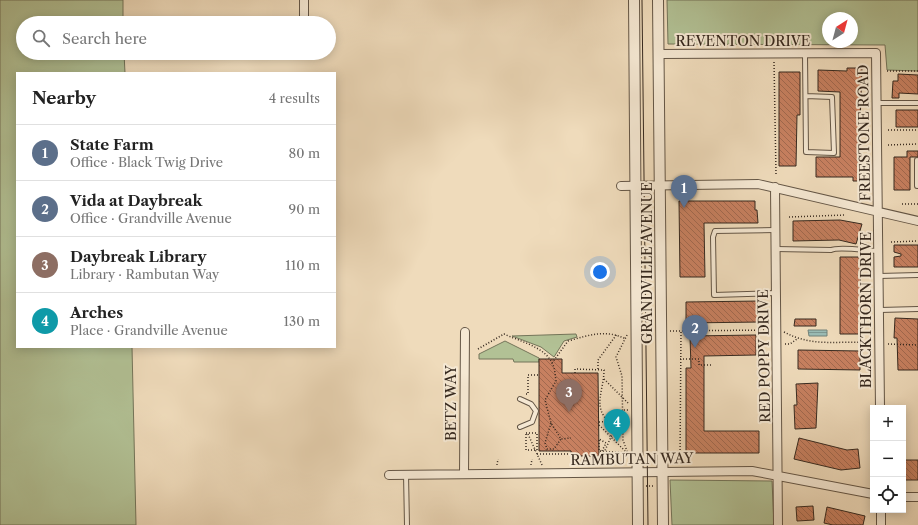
<!DOCTYPE html>
<meta charset="utf-8">
<style>
:root{--surface:#fff;--page:#f6f6f6;--text:#222;--muted:#767676;--line:#e0e0e0;--accent:#8f2418}
body{margin:0;font-family:"Libre Caslon Text",serif;background:var(--page);color:var(--text)}
.controls{position:absolute;right:12px;bottom:12px;display:grid;overflow:hidden;border-radius:0px;box-shadow:0 2px 10px #0003}
.controls button{width:36px;height:36px;display:grid;place-items:center;padding:0;border:0;border-bottom:1px solid var(--line);background:var(--surface);color:var(--text);font:20px sans-serif}
.compass{position:absolute;left:822px;top:12px;width:36px;height:36px;border-radius:50%;background:var(--surface);box-shadow:0 2px 10px #0003;rotate:36deg}
.you{position:absolute;left:600px;top:272px;width:14px;height:14px;margin:-10px;border:3px solid #fff;border-radius:50%;background:#1a73e8;box-shadow:0 0 0 6px #1a73e833}
.badge{display:grid;place-items:center;width:26px;height:26px;border-radius:50%;background:var(--accent);color:#fff;font-size:13px;font-weight:700}
.pin{position:absolute;translate:-50% -33px;filter:drop-shadow(0 1px 2px #0008)}
.pin::after{content:'';position:absolute;top:21px;width:14px;height:12px;background:inherit;clip-path:polygon(0 0,100% 0,50% 100%)}
.list{margin:0;padding:0;list-style:none}
h2{display:flex;justify-content:space-between;align-items:center;height:52px;margin:0;padding:0 16px;font-size:17px}
h2 small{font-size:13px;font-weight:400;color:var(--muted)}
.list li{display:grid;grid-template-columns:26px 1fr auto;gap:12px;align-items:center;box-sizing:border-box;height:56px;padding:0 16px;border-top:1px solid var(--line)}
.list b{display:block;font-size:15px;white-space:nowrap}
.list p{margin:0;font-size:13px;white-space:nowrap;color:var(--muted)}
.list em{font-size:13px;font-style:normal;color:var(--muted)}
.icon{flex:none;width:22px;height:22px;fill:none;stroke:currentColor;stroke-width:2;stroke-linecap:round;stroke-linejoin:round}
.map{position:relative;flex:none;width:918px;height:525px;overflow:hidden}
.search{position:absolute;background:var(--surface);box-shadow:0 2px 10px #0003;left:16px;top:16px;width:320px;height:44px;display:flex;align-items:center;gap:10px;box-sizing:border-box;padding:0 14px;border-radius:22px;color:var(--muted);font-size:15px}
.panel{position:absolute;background:var(--surface);box-shadow:0 2px 10px #0003;left:16px;top:72px;width:320px;height:276px;border-radius:0px}
.map>svg:first-child{display:block}
.grass{fill:#b2c195;stroke:#74755a;fill-rule:evenodd}
.water{fill:url(#water-rules);stroke:#728178}
.building{fill:url(#building-back-hatch);stroke:#36291f}
.lines{fill:none;stroke-linecap:round;stroke-linejoin:round}
.service-casing{stroke:#645646;stroke-width:6}
.minor-casing{stroke:#645646;stroke-width:10}
.tertiary-casing{stroke:#645646;stroke-width:12}
.path{stroke:#36291f;stroke-width:1.5;stroke-dasharray:1 2;stroke-linecap:butt}
.service{stroke:#f5e8d3;stroke-width:4}
.minor{stroke:#f5e8d3;stroke-width:8}
.tertiary{stroke:#f5e8d3;stroke-width:10}
.tram{stroke:#36291f;stroke-width:1}
.labels{text-anchor:middle;stroke-width:4;stroke-linejoin:round;paint-order:stroke}
.street-label{font-size:14px;fill:#36291f;stroke:#f5e8d3}
</style>
<div class="map">
<svg width="918" height="525" viewBox="0 0 918 525">
<defs>
<pattern id="water-rules" width="6" height="5" patternUnits="userSpaceOnUse"><rect width="6" height="5" fill="#9abbb4"/><path d="M0 2.5h6" fill="none" stroke="#7e9892"/></pattern>
<pattern id="building-back-hatch" width="6" height="6" patternUnits="userSpaceOnUse"><rect width="6" height="6" fill="#c78060"/><path d="M-1 5l2 2M0 0l6 6M5-1l2 2" fill="none" stroke="#a2694f"/></pattern>
</defs>
<rect width="100%" height="100%" fill="#efdbbb"/>
<filter id="stains"><feTurbulence type="fractalNoise" baseFrequency=".005" numOctaves="4"/><feColorMatrix values="0 0 0 0 .2 0 0 0 0 .09 0 0 0 0 .02 0 0 0 .5 -.17"/></filter>
<radialGradient id="worn" r=".72"><stop offset=".6" stop-color="#630" stop-opacity="0"/><stop offset="1" stop-color="#630" stop-opacity=".3"/></radialGradient>
<path class="grass" d="M0 0H123V23H23V53H124L125 73H17V347H132L136 525H0Z
M667 0H918V71L887 70 885 45 668 44ZM828 18H852V42H828Z
M576 334 577 337 564 341 554 357 541 347 512 336Z
M505 341 539 358V362H514L513 359H479V354Z
M670 480 772 481 774 525H672Z"/>
<path class="water" d="M808 330H827V336H809Z"/>
<path class="building" d="M847 68H862L860 124 861 172 863 171V181H853V177H816V157H840V92L818 91V70L847 71Z
M779 72H800V115H797L796 166H779Z
M898 74 918 75V94L899 93V98H892L893 81H898Z
M896 110H918V127H896Z
M907 151H918V157H910V190H894V157H907Z
M679 201H755V210H757L758 223H704L705 277H680Z
M840 220 862 224 856 244 839 240 793 241V221Z
M894 245H918V267H894V257L901 256V254L894 252Z
M840 257H860L861 334H840Z
M760 301V322L686 323V302Z
M895 318 918 319V370H898L897 338H894Z
M795 319H816V326H794Z
M756 335V355L704 356V431H759V453H686V368H691L690 336Z
M798 350 860 351V370L798 369Z
M539 359H562V373H598L599 456H571V451H539Z
M818 383 816 428 795 429 794 405H797L796 384Z
M799 438 847 450 858 449 860 468 841 470 794 459Z
M903 460H918V480H903Z
M813 506 814 520 797 521 796 507Z
M827 507 865 516 863 525H833L824 523Z"/>
<g class="lines">
<g class="service-casing">
<path id="service" d="M805 54 806 152 834 153 832 97 806 96
M877 103H918
M917 160V186
M775 230 715 231 713 237 714 295 776 293
M776 249 831 250C839 246 868 251 879 251
M879 276 918 275
M880 310 918 309
M520 399 531 404 536 411 532 422 520 427
M406 474 407 525"/>
</g>
<g class="minor-casing">
<path id="minor" d="M304 0V23
M304 53V55
M659 54 876 53 880 408
M621 186 758 184 918 221
M775 187 778 525
M464 474 465 332
M389 475 752 471 873 494
M903 497H918
M881 525V510"/>
</g>
<g class="tertiary-casing">
<path id="tertiary" d="M634 0 638 525
M658 0 663 525"/>
</g>
<path class="path" d="M774 62 776 174
M887 71H918
M888 130H918
M888 145 918 144
M902 204H918
M789 217 845 215
M891 242 918 241
M670 331 768 330
M784 332C814 348 838 340 870 343
M627 335 616 357 622 376 623 440 628 454
M763 344H769
M785 344H790L797 339
M888 344 918 345
M478 349 504 334C519 341 545 347 552 363 555 368 555 375 556 381L545 400 551 423 561 439 571 438
M680 359H699V365H713
M552 363 568 341C590 335 605 329 626 339
M598 369V360L617 334
M575 373V369L604 370C604 391 592 406 609 422
M604 379 628 403
M526 394H528V375H539
M599 422 628 420
M551 423 545 443 547 449H554L561 439
M599 425 627 453
M526 433H537V450H526Z
M528 434 542 465
M602 451 606 443 599 439V451L627 453
M537 454H571
M680 459 681 331
M625 460 628 454
M599 464 623 410H628
M497 465 498 459
M531 465 532 459
M646 486H654"/>
<use href="#service" class="service"/>
<use href="#minor" class="minor"/>
<use href="#tertiary" class="tertiary"/>
<path class="tram" d="M642 0 648 525"/>
</g>
<g class="labels">
<g class="street-label">
<text x="743" y="46">REVENTON DRIVE</text>
<text transform="translate(864 133) rotate(-91)" y="5">FREESTONE ROAD</text>
<text transform="translate(647 263) rotate(-90)" y="5">GRANDVILLE AVENUE</text>
<text transform="translate(866 310) rotate(-90)" y="5">BLACKTHORN DRIVE</text>
<text transform="translate(764 356) rotate(-91)" y="5">RED POPPY DRIVE</text>
<text transform="translate(451 403) rotate(-90)" y="5">BETZ WAY</text>
<text transform="translate(632 459) rotate(-1)" y="5">RAMBUTAN WAY</text>
</g>
</g>
<rect width="100%" height="100%" filter="url(#stains)"/>
<rect width="100%" height="100%" fill="url(#worn)"/>
</svg>
<div class="controls">
<button>+</button>
<button>−</button>
<button><svg class="icon" aria-label="locate" viewBox="0 0 24 24"><circle cx="12" cy="12" r="6"/><path d="M12 2v4M12 18v4M2 12h4M18 12h4"/></svg></button>
</div>
<svg class="compass" viewBox="-18 -18 36 36"><path d="M0-13l5 13h-10z" fill="#e53935"/><path d="M0 13l5-13h-10z" fill="#767676"/></svg>
<div class="you"></div>
<div class="pin badge" style="left:684px;top:208px;background:#5c6f8a">1</div>
<div class="pin badge" style="left:695px;top:348px;background:#5c6f8a">2</div>
<div class="pin badge" style="left:569px;top:412px;background:#8d6e63">3</div>
<div class="pin badge" style="left:617px;top:442px;background:#0f9aa8">4</div>
<div class="search"><svg class="icon" aria-label="search" viewBox="0 0 24 24"><circle cx="10" cy="10" r="6"/><path d="M15 15l6 6"/></svg>Search here</div>
<section class="panel">
<h2>Nearby<small>4 results</small></h2>
<ul class="list">
<li><span class="badge" style="background:#5c6f8a">1</span><div><b>State Farm</b><p>Office · Black Twig Drive</p></div><em>80 m</em></li>
<li><span class="badge" style="background:#5c6f8a">2</span><div><b>Vida at Daybreak</b><p>Office · Grandville Avenue</p></div><em>90 m</em></li>
<li><span class="badge" style="background:#8d6e63">3</span><div><b>Daybreak Library</b><p>Library · Rambutan Way</p></div><em>110 m</em></li>
<li><span class="badge" style="background:#0f9aa8">4</span><div><b>Arches</b><p>Place · Grandville Avenue</p></div><em>130 m</em></li>
</ul>
</section>
</div>
